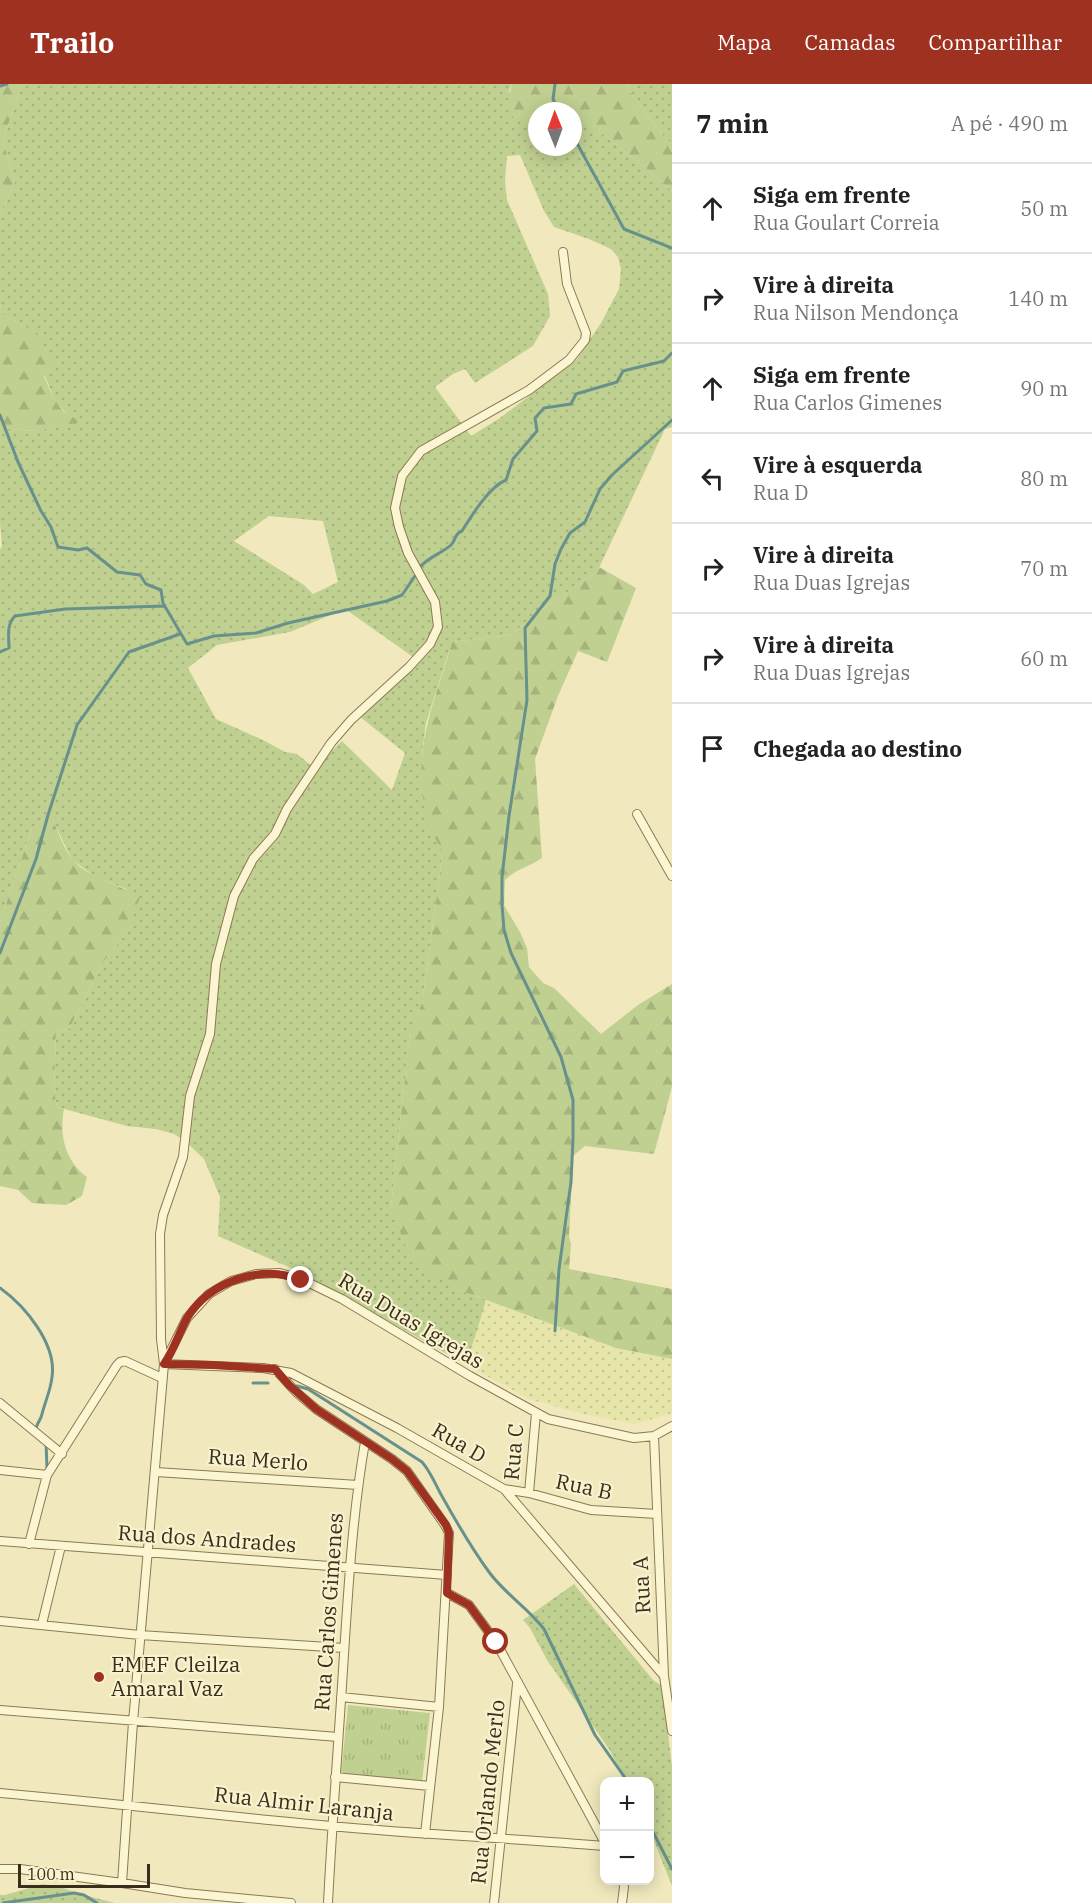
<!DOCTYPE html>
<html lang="pt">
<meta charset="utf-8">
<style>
:root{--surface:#fff;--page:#f2f2f2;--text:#222;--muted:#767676;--line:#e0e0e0;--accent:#9e3120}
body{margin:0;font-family:"IBM Plex Serif",serif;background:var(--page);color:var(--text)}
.controls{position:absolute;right:18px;bottom:18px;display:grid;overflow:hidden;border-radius:12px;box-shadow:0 3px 15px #0003}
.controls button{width:54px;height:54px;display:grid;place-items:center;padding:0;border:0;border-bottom:2px solid var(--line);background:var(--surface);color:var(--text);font:30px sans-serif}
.compass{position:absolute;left:528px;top:18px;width:54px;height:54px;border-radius:50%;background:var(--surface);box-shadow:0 3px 15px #0003;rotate:359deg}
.scale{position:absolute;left:18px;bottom:15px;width:132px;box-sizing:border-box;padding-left:6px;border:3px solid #392d1b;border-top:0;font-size:16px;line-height:21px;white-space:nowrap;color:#392d1b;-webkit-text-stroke:4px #f8f2ce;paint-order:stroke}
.stop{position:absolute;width:18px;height:18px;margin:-14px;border:4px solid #9e3120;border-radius:50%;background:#fff}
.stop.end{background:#9e3120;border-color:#fff;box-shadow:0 2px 6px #0008}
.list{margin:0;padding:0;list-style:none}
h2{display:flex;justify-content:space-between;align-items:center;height:78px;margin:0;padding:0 24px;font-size:26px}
h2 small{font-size:20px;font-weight:400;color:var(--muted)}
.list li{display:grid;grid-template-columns:39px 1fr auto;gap:18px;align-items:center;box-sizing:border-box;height:90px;padding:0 24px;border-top:2px solid var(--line)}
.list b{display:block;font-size:22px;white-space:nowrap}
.list p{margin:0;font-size:20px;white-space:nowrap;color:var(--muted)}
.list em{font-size:20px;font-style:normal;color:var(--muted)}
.icon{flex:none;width:33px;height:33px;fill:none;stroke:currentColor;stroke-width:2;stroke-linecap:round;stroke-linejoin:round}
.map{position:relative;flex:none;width:672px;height:1819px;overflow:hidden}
header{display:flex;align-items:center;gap:36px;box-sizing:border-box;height:84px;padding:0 30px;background:var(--accent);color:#fff}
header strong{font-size:28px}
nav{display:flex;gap:33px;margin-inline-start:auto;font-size:21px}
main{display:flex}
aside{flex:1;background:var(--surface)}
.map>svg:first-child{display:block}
.farmland{fill:url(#farmland-dots)}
.grass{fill:url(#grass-dots);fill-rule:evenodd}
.forest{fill:url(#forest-firs)}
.park{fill:url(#park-tufts)}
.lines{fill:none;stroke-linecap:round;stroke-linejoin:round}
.stream{stroke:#68918c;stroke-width:3}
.minor-casing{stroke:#8b7955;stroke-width:10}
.minor{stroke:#fbf5d1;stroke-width:8}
.route{stroke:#9e3120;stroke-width:8}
.poi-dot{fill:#9e3120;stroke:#f8f2ce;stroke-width:2}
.labels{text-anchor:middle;stroke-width:4.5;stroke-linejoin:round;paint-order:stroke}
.street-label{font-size:21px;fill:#392d1b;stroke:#f8f2ce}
.poi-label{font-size:21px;fill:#392d1b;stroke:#f8f2ce;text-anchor:start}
</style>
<header>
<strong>Trailo</strong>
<nav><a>Mapa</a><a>Camadas</a><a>Compartilhar</a></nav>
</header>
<main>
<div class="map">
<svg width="672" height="1819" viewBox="0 0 672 1819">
<defs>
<pattern id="farmland-dots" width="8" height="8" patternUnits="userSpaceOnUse" patternTransform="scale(1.5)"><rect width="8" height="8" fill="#e7e6aa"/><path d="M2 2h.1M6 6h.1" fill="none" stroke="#c7c692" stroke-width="1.8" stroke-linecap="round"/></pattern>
<pattern id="grass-dots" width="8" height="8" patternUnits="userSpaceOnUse" patternTransform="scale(1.5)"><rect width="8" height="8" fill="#c0d091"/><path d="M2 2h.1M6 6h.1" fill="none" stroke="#a6b37c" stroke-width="1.8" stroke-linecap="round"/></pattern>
<pattern id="forest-firs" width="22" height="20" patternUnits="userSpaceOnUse" patternTransform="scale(1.5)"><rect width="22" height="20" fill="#c0d091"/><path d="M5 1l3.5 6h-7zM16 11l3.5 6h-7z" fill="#a6b37c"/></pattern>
<pattern id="park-tufts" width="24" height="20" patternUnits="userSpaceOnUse" patternTransform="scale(1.5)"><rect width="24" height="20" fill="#c0d091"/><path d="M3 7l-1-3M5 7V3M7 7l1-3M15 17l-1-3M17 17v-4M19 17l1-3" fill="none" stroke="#a6b37c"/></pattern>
</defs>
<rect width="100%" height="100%" fill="#f1e9bd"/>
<path class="farmland" d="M486 1216 616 1264 672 1275V1329L636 1340 582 1330 529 1315 465 1280 475 1253Z"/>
<path class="grass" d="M22 0H512L509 7 525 35 537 27V63H573V34L580 32 637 77 672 107V343L665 345 597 488 551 519 510 551 452 558 426 639 422 669V702L427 739 442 765V773L422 919 410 948 391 1123 459 1206 486 1216 475 1253 465 1280 302 1189 218 1152 220 1113 204 1075 184 1056 174 1050 156 1045 127 1042 57 1023 54 1005 56 947 69 945 104 877 128 847 126 805 96 793 72 776 51 732 32 744 0 838V466L2 462 0 439V344L36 347 83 337 72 335 55 317 25 243 2 230 0 220V129L15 99 3 56ZM520 71 544 127 554 143 589 155 611 165 618 173 621 185 619 205 601 239 576 276 500 334 471 352 435 303 453 290 465 285 475 299 533 262 550 232 548 210 507 116 505 97 507 72ZM269 432 323 437 338 498 313 510 304 501 234 457ZM345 525 416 575 359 632 405 669 392 706 342 657 314 684 297 670 285 668 265 657 216 635 188 584 217 561 290 548Z
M628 0H672V60L665 54 630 8Z
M574 1500 653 1596 662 1602 672 1682V1802L650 1747V1698L626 1697 609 1665 547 1576 530 1544 523 1536Z
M43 1800 63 1804 84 1811 115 1819H0V1811H5Z"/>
<path class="forest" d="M0 0H22L3 56 15 99 0 129Z
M512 0H628L630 8 665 54 672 60V107L637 77 580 32 573 34V27H557L547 21 525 35 515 38C509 26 508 14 512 0Z
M0 220 2 230 25 243 35 245 53 279 44 292C53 313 60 334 86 337L36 347 0 344Z
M599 483 636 504 607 578 578 567 558 612 535 675 542 774C529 783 516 785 505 796L504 821 521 850 527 864 529 883 543 899 554 904 601 950 638 921 672 900V1003L654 1070 585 1062 573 1072 569 1153 571 1160 569 1185 672 1205V1275L616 1264 459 1206 423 1185 405 1161 391 1123 410 947 422 919 442 773C442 760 432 752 427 740 424 729 423 714 422 703 418 648 438 609 452 558L510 551 551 519 597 488Z
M51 731C57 745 63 762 71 774 83 791 122 802 140 813L128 847 104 877 69 945 56 947 54 1005 57 1023 64 1025C59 1051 65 1077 87 1093L82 1112 66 1121 32 1119 18 1106 0 1102V838L32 744Z"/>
<path class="park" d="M348 1621 430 1629 422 1698 341 1690Z"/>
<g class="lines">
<path class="stream" d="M555 0 553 15 559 27
M0 2 7 0
M573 52 624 145 672 164
M0 331 18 378 41 427 51 443 58 463 78 466 87 464 117 488 140 491 146 500 161 506 163 519 187 560 214 552 256 549 288 539 387 517 402 511 415 492
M419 484C428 473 441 470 451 461 456 456 454 450 462 447 472 431 489 403 506 396L513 375 537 347 535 334 544 324 571 320 576 310 617 298 623 287 664 277 672 269
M0 568 9 564C9 553 6 541 15 532L65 525 165 522
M0 869 36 775 48 731 77 641 129 568 180 550
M0 1204C25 1222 57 1260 52 1293 51 1305 45 1318 42 1330 41 1336 36 1340 36 1346
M555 1247 559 1185 571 1098 573 1055V1016L561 973 511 869 504 846 502 821V793L509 732 527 616 525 544 550 512 555 480 561 465 570 449 585 438 600 405 612 391 672 336
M253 1299H268
M297 1302 308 1305 422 1378C431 1388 436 1402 443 1414 457 1439 472 1465 489 1488 505 1510 528 1524 544 1545L595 1651 628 1698
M46 1359 47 1384
M650 1742 672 1785
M3 1819 74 1809 84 1811 97 1819"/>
<g class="minor-casing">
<path id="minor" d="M637 730 672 792
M164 1280 263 1284 291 1289 397 1344 504 1405 664 1592
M164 1280 187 1234 209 1210 231 1197 242 1194 256 1190 280 1189 301 1195 342 1215 470 1292 548 1335 634 1354 654 1352 672 1342
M275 1285 296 1308 316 1325 392 1375 407 1387 445 1441 449 1449 439 1623 425 1750
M0 1319 62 1370
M654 1352 664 1592 672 1647
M0 1386 47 1391
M156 1388 358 1401
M504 1405 529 1409 591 1426 657 1430
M529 1409 536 1329
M0 1457 447 1491
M29 1460 47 1391 117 1281 120 1278 125 1277 162 1294
M447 1509 469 1521 496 1558 604 1757
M0 1537 140 1551 344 1564
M42 1540 61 1462
M341 1613 439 1623
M0 1626 338 1653
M335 1693 430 1702
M0 1709C111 1719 221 1732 331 1742 422 1751 514 1754 604 1762
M0 1785H20L122 1799 185 1809 291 1819
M122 1799 133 1638 164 1280 161 1255 160 1150 163 1131 183 1073 190 1012 210 950 216 880 234 812 253 775 275 750 287 725 331 659 351 636 409 583 430 560 438 543 435 518 408 469 399 443 395 424 402 392 421 367 529 306 569 276 585 256 586 249 567 200 563 168
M328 1819C332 1741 338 1664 343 1586 348 1510 352 1433 365 1358
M494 1819 517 1600
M622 1819 624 1803 623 1796"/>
</g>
<use href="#minor" class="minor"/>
</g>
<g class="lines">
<path class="route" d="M301 1196C261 1180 210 1197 187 1234 179 1249 174 1266 164 1280L213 1281 275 1285 289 1301 316 1325 392 1375 407 1387 446 1441 449 1449 447 1509 469 1521 496 1558"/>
</g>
<circle class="poi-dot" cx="99" cy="1593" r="6"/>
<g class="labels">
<g class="street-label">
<text transform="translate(411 1237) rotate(31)" y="7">Rua Duas Igrejas</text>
<text transform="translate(459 1359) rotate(30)" y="7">Rua D</text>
<text transform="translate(514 1368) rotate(-85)" y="7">Rua C</text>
<text transform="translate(258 1376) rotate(4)" y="7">Rua Merlo</text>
<text transform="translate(584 1403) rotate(12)" y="7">Rua B</text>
<text transform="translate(207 1455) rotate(4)" y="7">Rua dos Andrades</text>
<text transform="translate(642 1501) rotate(-93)" y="7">Rua A</text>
<text transform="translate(329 1528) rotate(-86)" y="7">Rua Carlos Gimenes</text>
<text transform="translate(488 1708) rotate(-84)" y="7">Rua Orlando Merlo</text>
<text transform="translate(304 1720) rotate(6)" y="7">Rua Almir Laranja</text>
</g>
<g class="poi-label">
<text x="111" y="1588">EMEF Cleilza<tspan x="111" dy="24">Amaral Vaz</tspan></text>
</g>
</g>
</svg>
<div class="controls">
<button>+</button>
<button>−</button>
</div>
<svg class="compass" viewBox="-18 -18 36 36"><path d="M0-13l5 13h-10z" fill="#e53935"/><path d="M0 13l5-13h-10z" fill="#767676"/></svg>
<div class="scale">100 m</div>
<div class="stop" style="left:496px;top:1558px"></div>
<div class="stop end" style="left:301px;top:1196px"></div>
</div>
<aside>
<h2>7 min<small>A pé · 490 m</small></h2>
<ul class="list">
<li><svg class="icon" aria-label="ahead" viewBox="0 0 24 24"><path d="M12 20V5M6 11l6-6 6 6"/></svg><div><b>Siga em frente</b><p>Rua Goulart Correia</p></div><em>50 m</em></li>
<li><svg class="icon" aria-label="right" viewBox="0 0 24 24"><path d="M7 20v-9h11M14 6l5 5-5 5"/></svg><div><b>Vire à direita</b><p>Rua Nilson Mendonça</p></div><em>140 m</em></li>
<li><svg class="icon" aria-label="ahead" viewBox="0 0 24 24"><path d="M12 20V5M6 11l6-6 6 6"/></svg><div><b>Siga em frente</b><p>Rua Carlos Gimenes</p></div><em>90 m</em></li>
<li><svg class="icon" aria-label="left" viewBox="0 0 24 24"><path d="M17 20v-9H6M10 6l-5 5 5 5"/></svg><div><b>Vire à esquerda</b><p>Rua D</p></div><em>80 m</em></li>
<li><svg class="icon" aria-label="right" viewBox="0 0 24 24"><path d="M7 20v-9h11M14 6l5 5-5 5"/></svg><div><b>Vire à direita</b><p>Rua Duas Igrejas</p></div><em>70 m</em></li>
<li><svg class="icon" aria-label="right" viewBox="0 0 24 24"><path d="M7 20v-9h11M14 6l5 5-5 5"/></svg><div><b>Vire à direita</b><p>Rua Duas Igrejas</p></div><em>60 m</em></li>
<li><svg class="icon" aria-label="arrive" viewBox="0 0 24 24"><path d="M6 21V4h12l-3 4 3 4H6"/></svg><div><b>Chegada ao destino</b></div></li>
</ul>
</aside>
</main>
